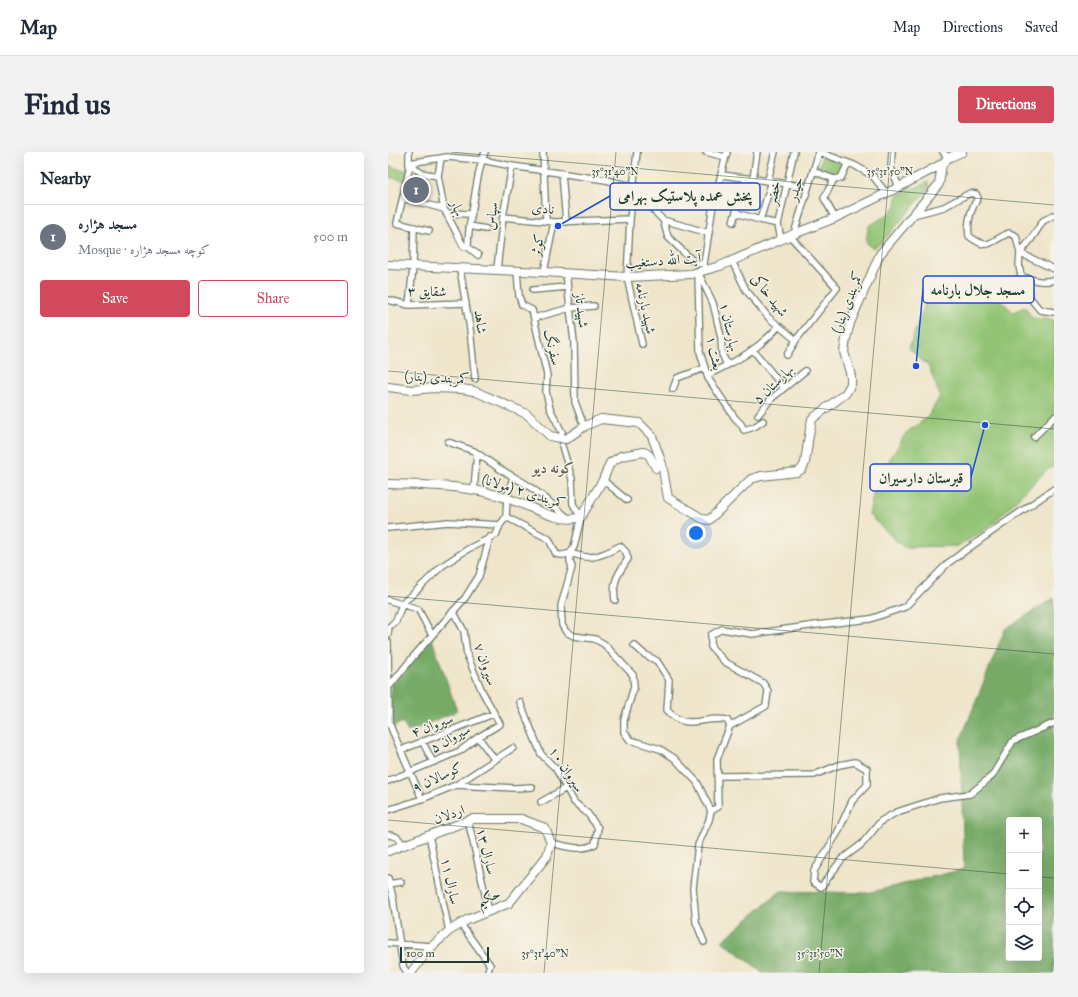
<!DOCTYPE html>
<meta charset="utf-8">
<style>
:root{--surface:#fff;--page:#f2f2f3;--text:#1f2937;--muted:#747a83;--line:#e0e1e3;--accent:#d1495b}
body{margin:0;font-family:"IM FELL Great Primer",Amiri,serif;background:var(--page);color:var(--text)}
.controls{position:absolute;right:12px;bottom:12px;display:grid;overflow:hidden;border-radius:4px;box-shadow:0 4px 16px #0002}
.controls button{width:36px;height:36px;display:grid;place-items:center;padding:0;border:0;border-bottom:1px solid var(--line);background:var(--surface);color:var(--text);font:20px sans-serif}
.scale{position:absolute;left:12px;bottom:10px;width:89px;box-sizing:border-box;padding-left:4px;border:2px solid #1f3d34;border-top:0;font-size:11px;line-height:14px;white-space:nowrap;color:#1f3d34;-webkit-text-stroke:3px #f7f3e8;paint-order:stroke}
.you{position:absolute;left:308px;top:381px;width:14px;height:14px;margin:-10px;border:3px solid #fff;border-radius:50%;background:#1a73e8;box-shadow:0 0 0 6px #1a73e833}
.badge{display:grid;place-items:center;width:26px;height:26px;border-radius:50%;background:var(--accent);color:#fff;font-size:13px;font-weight:700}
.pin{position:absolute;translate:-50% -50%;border:2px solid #fff;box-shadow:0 1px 4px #0006}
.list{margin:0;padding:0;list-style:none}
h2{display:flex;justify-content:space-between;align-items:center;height:52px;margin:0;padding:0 16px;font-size:17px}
h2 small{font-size:13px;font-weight:400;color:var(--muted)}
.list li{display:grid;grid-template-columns:26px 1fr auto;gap:12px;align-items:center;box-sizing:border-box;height:64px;padding:0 16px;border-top:1px solid var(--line)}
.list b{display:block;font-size:15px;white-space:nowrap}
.list p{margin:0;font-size:13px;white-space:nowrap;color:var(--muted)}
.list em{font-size:13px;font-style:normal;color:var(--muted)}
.actions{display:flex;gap:8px;padding:12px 16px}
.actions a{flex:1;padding:9px 0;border:1px solid var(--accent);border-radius:4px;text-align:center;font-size:14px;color:var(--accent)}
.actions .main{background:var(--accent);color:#fff}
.icon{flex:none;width:22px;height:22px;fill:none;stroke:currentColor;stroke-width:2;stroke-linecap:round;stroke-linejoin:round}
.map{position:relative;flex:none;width:666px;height:821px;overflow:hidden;border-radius:4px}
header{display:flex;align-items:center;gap:24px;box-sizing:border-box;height:56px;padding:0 20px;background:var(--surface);border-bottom:1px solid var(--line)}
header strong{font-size:19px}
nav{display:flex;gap:22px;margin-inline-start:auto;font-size:14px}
.intro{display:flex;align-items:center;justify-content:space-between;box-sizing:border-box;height:96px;padding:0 24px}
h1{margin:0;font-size:28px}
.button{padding:10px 18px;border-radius:4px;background:var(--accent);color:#fff;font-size:14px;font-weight:700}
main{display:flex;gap:24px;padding:0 24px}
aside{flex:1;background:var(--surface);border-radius:4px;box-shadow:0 4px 16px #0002}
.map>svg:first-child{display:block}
.green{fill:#93c475;stroke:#598054}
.forest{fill:#76aa66;stroke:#4a744d;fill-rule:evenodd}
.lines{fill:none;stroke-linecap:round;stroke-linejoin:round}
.street-casing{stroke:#687868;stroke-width:8}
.secondary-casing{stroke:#687868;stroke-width:10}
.street{stroke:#fff;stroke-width:5.5}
.secondary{stroke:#fff;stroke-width:8}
.ticks{fill:none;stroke:#1f3d34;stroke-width:1;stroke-opacity:0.45}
.labels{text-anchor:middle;stroke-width:3;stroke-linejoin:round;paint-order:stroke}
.street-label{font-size:14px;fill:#1f3d34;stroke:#f7f3e8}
.neighbourhood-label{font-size:15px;font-weight:bold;fill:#686255;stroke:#f7f3e8}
.ticks-label{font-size:10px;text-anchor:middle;fill:#1f3d34;stroke:#f7f3e8;stroke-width:3;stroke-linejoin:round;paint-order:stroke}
.leader{fill:none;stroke:#1d4ed8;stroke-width:1.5}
.callout-dot{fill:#1d4ed8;stroke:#f7f3e8;stroke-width:1.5}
.callout{fill:#f7f3e8;stroke:#1d4ed8;stroke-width:1.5}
.callout-label{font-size:15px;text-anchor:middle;font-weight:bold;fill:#1f3d34}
</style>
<header>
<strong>Map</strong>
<nav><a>Map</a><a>Directions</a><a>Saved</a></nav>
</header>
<div class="intro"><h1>Find us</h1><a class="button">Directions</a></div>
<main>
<aside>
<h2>Nearby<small></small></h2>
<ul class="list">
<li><span class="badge" style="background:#6b7280">1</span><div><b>مسجد هژاره</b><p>Mosque · کوچه مسجد هژاره</p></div><em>500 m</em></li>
</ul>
<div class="actions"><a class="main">Save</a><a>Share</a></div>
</aside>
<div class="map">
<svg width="666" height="821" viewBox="0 0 666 821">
<rect width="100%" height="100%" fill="#f7f3e8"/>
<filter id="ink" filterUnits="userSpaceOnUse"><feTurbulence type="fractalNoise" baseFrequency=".025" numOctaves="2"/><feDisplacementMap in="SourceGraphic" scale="8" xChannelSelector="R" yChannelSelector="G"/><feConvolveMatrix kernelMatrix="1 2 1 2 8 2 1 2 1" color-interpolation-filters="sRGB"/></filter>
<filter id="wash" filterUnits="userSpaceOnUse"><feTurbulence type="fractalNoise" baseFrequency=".012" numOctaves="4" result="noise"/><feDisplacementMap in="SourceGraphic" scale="16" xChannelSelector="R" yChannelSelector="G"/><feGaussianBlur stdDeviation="0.9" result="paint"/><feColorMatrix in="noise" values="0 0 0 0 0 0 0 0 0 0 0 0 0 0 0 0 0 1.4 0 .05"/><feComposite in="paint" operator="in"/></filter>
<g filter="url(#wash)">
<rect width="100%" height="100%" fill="#efe5ca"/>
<path class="green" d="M434 4 455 12 451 24 447 26 430 18Z
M0 14 20 19 18 29 0 25Z
M540 30 541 36 495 89 486 96 480 93 478 88 481 74 502 61 508 54 509 44Z
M557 138 610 146 625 160 637 155 644 166 666 168V314L659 318 633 343 603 374 570 394 515 395 481 363 488 330 518 281 540 265 552 244 541 215 521 196 540 144Z"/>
<path class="forest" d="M666 446V821H376L334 789 393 739 479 741 576 717 572 589 617 477ZM621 668H651V806H621Z
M43 484 69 559 20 580 14 570 6 575 3 569V533Z"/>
</g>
<g filter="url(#ink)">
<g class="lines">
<g class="street-casing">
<path id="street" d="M21 0V18L9 71 41 79
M155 0 158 69
M249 0 242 67 239 125 254 192
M318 0 337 5
M431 0 466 13 485 24 498 41
M504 0 503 16 511 35
M555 0 560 6
M53 6 50 24 56 57 76 95H80L90 103
M21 11 59 5 94 8 124 14 218 28 325 53
M21 11 33 21 50 24
M425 19 446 27 453 26 460 11
M174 21 178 70
M333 23C362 27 391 29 419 36
M365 27 369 0
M446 27 436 46 447 66
M380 28 387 0
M245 35 261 54 275 68 280 85 307 111 316 112
M15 46 56 57
M58 61 83 62
M348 61 372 68 390 72
M525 63 556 55 582 41 588 42 590 46C582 58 579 70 581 84 602 100 601 89 621 81L628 84 632 101 666 117
M666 63 655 69 644 86 632 101 631 114 633 124C644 128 654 131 666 128
M115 65 166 70 242 67
M275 68 321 81
M372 68 384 29
M345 70 358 26
M81 74 98 77
M406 82 431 0
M393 88 390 72 406 0
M80 95C80 81 82 68 85 55 88 36 90 17 97 0
M344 109 358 138 381 166 408 188
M72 117 82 177 87 227
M109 117 115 65 124 14
M129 119 131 144 134 153 144 158 159 223 158 240 162 257 174 280
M318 119 316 112 325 53 339 0
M156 120 166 70
M310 120 312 200 320 226 347 266 353 272 356 278 366 275 375 269
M178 121 186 190 187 250 194 269
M311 122 325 151 333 185 334 202 339 213
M633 124 643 147 652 158 666 160
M145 138 179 135
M0 148 21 153 78 151
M21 153 25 115 26 75
M146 166 182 156 206 154
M365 198 396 236
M399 203 408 188 449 136 402 84
M319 223C347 210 370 198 391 174
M285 237 289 226 317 216
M370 263 383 247 417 219
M646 285 666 265
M60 290 86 299 112 317 138 332 157 346 180 366
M174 294 184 327 185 352 193 365 186 395 182 401V409L184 415 173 454 174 473 178 480 186 484 207 487 216 492 245 523 246 535 236 568V580L242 588 272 597 286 606 309 630 323 659 321 668 310 693 305 736 308 770 316 790
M215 328 239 348
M86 337 89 302
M118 365 161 387 168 402C176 405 177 401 183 402 188 402 194 405 199 405 209 406 223 399 232 394L238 400 240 407C230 422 224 429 227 448
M0 376 60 370 112 373
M0 448 30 457 44 483
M0 482 1 475 8 469 15 450 23 444 54 414 80 397 108 383 112 373 118 365 119 346 125 325
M0 490 1 571 34 647
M246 493 256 502 269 509 281 528 279 558C299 581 315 563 339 568L342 574 329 607 330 655 323 659
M0 536 25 505 77 446 91 424 102 385
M132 550 153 602 168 617 186 650 200 662 210 676 207 692C194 700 177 694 163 691
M342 574 378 554 380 539 375 531 337 510 323 495V483L334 477 364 482 428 473 482 467 517 455 560 411 609 376 666 337
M90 585 107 608
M34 589 45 610
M13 598 105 562
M330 624 426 623 451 613 467 610 479 617V633L464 649 449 682 426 719 425 730 433 735 454 707 474 692 493 669 509 660 552 646 582 642 604 624 625 589 666 571
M0 629 72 599 89 586 112 572 94 539 79 503 76 479 65 459
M68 633 127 636 144 635
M153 650 178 636
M0 658 34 647 68 633 125 596
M80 668 101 759
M0 683C8 683 11 686 15 693
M41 683 61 779
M0 726 5 746 15 814 19 821
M0 732 13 730
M72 771 102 813 99 821
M0 791 44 794"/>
</g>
<g class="secondary-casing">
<path id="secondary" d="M0 113 156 120 239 125 303 122 332 114 406 82 447 66 511 35 554 12 560 6 574 0
M0 235 24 238 45 236 74 237 86 239 139 262 162 284 178 287 197 274 213 267 251 271 264 284 274 312 280 346 315 367 321 368 363 327 373 324 409 320 414 317 417 311 421 283 424 267 458 241 463 232V224L456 200 458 187 462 171 492 102 551 32 554 12
M0 332C40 333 82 333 121 347 140 353 173 373 193 365L215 328 222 311 233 304 256 300 261 303 268 316 274 312
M0 699 84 667H133L157 676 163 691 159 704 121 751 79 768 61 779 40 798 23 821"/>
</g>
<use href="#street" class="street"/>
<use href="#secondary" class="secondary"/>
</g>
</g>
<path class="ticks" d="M63 0 666 53M0 219 666 277M0 444 666 502M0 668 621 722M651 725 666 726M156 821 228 0M431 821 503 0"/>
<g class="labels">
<g class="street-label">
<text transform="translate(407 37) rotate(-73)" y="5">حیدر</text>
<text transform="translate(385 41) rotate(-77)" y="5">خضر</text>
<text transform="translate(70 56) rotate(68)" y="5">بهار</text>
<text transform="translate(155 56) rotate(5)" y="5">نادی</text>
<text transform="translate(103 64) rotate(-82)" y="5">سپاس</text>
<text transform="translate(149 93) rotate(-79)" y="5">کوثر</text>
<text transform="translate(275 108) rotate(-4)" y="5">آیت الله دستغیب</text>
<text transform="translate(39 139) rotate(1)" y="5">شقایق ۳</text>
<text transform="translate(382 143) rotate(51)" y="5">شهید خاکی</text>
<text transform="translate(459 150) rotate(-69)" y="5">کمربندی (بنار)</text>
<text transform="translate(258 156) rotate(77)" y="5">شهید بارنامه</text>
<text transform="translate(194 158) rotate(83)" y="5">شهید تاز</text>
<text transform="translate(93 170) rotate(82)" y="5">شاهد</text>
<text transform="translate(342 175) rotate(77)" y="5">بهارستان ۱</text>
<text transform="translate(165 195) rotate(77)" y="5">سفرنگ</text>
<text transform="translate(327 201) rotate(78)" y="5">بعثت ۱</text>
<text transform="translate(49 225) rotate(3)" y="5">کمربندی (بنار)</text>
<text transform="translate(385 232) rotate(-44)" y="5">بهارستان ۵</text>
<text transform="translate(136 339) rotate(17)" y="5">کمربندی ۲ (مولانا)</text>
<text transform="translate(98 512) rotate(71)" y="5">سیروان ۷</text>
<text transform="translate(44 573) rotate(-21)" y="5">سیروان ۴</text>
<text transform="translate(62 586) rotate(-29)" y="5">سیروان ۵</text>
<text transform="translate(179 617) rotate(56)" y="5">سیروان ۱۰</text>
<text transform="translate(49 625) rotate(-25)" y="5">کوسالان ۹</text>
<text transform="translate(61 662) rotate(-19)" y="5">اردلان</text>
<text transform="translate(99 699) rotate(76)" y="5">سارال ۱۳</text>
<text transform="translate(63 729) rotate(78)" y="5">سارال ۱۱</text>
<text transform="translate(100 745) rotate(-23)" y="5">حکیم</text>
</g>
<g class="neighbourhood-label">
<text x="165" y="321">کونه دیو</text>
</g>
</g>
<g class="ticks-label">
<text x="227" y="23">35°31'40"N</text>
<text x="502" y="23">35°31'50"N</text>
<text x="157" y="805">35°31'40"N</text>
<text x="432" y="805">35°31'50"N</text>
</g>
<path class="leader" d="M170 74L222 44M528 214L535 137M597 273L583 325"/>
<g class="callout-dot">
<circle cx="170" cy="74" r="4"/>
<circle cx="528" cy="214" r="4"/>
<circle cx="597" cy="273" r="4"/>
</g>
<g class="callout">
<rect x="222" y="31" width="150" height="27" rx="4"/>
<rect x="535" y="124" width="111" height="27" rx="4"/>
<rect x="482" y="312" width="101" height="27" rx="4"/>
</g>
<g class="callout-label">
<text x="297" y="49">پخش عمده پلاستیک بهرامی</text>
<text x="590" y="143">مسجد جلال بارنامه</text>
<text x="533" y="331">قبرستان دارسیران</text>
</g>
</svg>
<div class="controls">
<button>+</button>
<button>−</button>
<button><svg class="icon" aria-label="locate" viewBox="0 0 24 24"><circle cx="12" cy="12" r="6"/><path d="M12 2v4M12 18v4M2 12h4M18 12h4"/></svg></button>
<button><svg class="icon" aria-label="layers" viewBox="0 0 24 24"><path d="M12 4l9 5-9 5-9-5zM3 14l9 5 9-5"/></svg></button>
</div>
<div class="scale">100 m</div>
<div class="you"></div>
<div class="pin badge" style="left:28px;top:38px;background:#6b7280">1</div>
</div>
</main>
